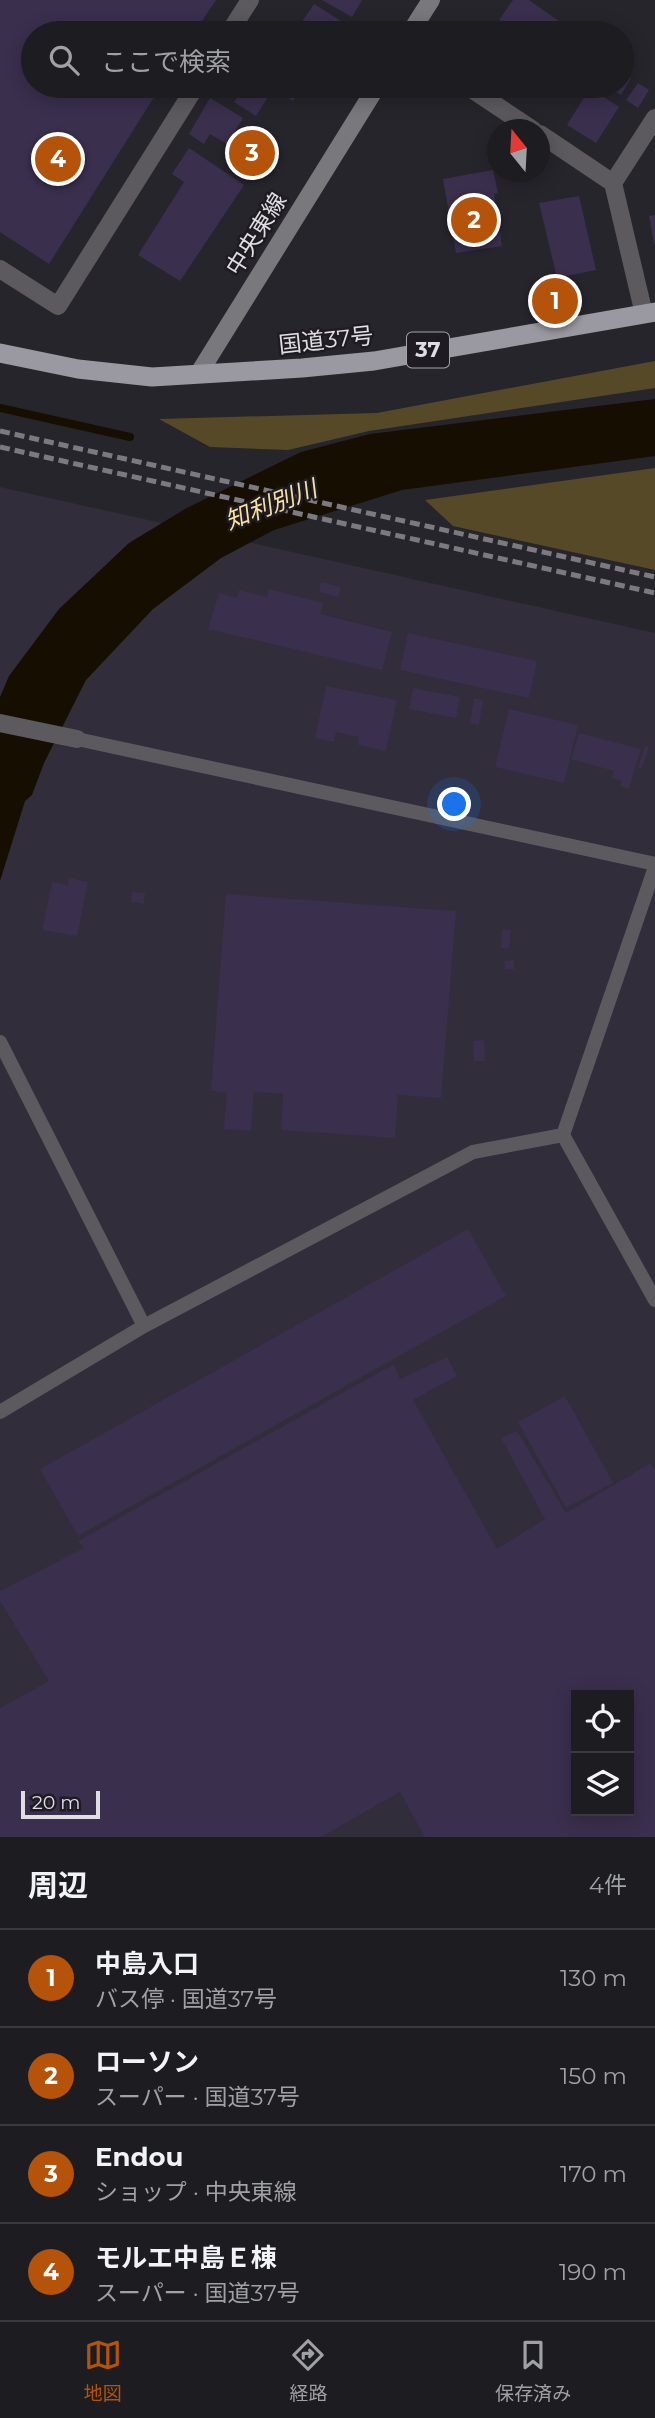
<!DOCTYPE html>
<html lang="ja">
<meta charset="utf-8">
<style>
:root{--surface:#1d1c21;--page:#2a292e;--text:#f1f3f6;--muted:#a0a1a5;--line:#3b3a3f;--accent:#b45309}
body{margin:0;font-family:Montserrat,"Noto Sans JP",sans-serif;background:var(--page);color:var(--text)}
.controls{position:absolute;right:21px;bottom:21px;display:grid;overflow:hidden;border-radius:0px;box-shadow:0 4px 18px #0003}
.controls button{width:63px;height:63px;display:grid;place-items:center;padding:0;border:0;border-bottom:2px solid var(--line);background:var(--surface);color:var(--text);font:35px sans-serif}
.compass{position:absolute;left:487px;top:119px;width:63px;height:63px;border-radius:50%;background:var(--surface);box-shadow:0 4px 18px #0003;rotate:342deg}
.scale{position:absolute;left:21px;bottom:18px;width:79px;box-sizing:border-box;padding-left:7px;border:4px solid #e0dee3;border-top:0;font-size:19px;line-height:24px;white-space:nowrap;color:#e0dee3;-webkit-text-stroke:5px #1e1b22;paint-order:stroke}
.you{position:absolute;left:455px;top:805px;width:24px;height:24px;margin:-18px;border:5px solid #fff;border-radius:50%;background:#1a73e8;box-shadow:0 0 0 10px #1a73e833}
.badge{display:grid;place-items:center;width:46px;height:46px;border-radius:50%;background:var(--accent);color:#fff;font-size:23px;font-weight:700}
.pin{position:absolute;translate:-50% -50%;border:4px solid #fff;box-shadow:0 2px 7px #0006}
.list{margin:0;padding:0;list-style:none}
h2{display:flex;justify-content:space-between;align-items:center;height:91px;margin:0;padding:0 28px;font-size:30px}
h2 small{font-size:23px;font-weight:400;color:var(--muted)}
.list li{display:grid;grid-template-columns:46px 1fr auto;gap:21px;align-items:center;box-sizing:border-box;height:98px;padding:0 28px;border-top:2px solid var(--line)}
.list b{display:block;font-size:26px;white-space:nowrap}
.list p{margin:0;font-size:23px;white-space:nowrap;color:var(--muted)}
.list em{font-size:23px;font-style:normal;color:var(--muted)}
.icon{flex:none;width:38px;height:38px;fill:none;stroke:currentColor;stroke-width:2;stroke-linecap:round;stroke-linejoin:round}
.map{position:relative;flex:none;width:655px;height:1837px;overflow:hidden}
.search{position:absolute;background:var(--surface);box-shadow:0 4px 18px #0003;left:21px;right:21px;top:21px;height:77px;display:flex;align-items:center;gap:18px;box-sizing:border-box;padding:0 24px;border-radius:38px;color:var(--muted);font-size:26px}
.sheet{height:483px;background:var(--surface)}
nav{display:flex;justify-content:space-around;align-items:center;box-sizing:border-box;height:98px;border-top:2px solid var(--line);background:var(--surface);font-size:19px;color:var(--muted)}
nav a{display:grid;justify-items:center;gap:4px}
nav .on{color:var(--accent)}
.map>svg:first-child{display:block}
.built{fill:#312d3a;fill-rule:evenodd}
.green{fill:#564927}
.water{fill:#160e00}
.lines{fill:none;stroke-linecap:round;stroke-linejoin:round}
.stream{stroke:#160e00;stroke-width:8}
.building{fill:#3a2f4d;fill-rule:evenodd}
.service{stroke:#5c5a5e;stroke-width:14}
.minor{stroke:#5c5a5e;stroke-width:18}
.tertiary{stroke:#5c5a5e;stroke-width:18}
.secondary{stroke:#79787d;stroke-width:18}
.trunk{stroke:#9a98a0;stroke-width:19}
.rail{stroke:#7c7a80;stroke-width:5;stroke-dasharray:10 5;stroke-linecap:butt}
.labels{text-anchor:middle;stroke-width:5;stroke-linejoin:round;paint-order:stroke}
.shield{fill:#1e1b22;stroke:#a6a4a9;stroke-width:2}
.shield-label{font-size:21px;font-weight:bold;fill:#e0dee3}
.street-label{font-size:23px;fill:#e0dee3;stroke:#1e1b22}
.water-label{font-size:24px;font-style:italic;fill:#f8e1a2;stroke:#1e1b22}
</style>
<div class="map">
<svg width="655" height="1837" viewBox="0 0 655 1837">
<rect width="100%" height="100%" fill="#27252c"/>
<path class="built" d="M0 487 655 633V1837H0ZM576 1695H629V1811H576Z"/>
<path class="green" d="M655 361V388L369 431 288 450 210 447 159 419 377 413Z
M655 468V570L453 526 425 500Z"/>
<path class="water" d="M655 399V456L402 490 274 530 221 558 153 609 86 680 44 763 32 795 25 801 0 881V697L9 676 59 609 129 543 185 509 301 452 370 434Z"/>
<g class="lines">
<path class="stream" d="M0 408 130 437"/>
</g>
<path class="building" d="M0 0H216L194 33H33V86H161L49 264 0 232Z
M322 0H362L352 17Z
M513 0H529L563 24 556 33H517L499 20Z
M314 4 341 21 334 33H310L299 26Z
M622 73 631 78 621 95 607 86H622Z
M638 83 649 90 638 108 626 100Z
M245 86H302L293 101 273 89 256 116 234 102Z
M507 86H530L522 97Z
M549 86H575L566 98Z
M590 88 619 107 596 143 567 125Z
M210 98 243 118 227 144 210 134 204 144 189 134Z
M247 125 271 140 249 174 225 159Z
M189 148 244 185 180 281 138 255 184 182 172 174Z
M493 170 498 193 494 194 502 246 456 253 443 179Z
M579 196 596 270 557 278 539 203Z
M655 215V244H654L649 216Z
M321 582 341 587 338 597 319 592Z
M269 589 323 603 320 614 392 632 382 670 208 629 219 593 237 598 239 590 267 597Z
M408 633 537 661 529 698 400 670Z
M326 686 397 700 386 751 358 745 359 737 336 732 334 742 315 738Z
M413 688 460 697 456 718 409 709Z
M474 698 483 700 479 725 470 723Z
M509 709 578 725 564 783 495 767Z
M579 733 641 749 629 789 620 786 622 781 612 778 614 771 571 759Z
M645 746 649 747 642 768 638 767Z
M69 878 88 882 77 936 42 930 52 882 68 885Z
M132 892 145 893 144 904 131 902Z
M226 894 456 911 441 1098 398 1095 395 1138 281 1130 283 1094 254 1092 251 1131 224 1129 227 1093 211 1091Z
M502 929 511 930 509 949 501 948Z
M514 960V969H505L504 961Z
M484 1040 485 1061H474L473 1041Z
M468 1229 506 1296 78 1536 40 1469Z
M447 1357 457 1376 413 1400 497 1549 545 1519 501 1438 517 1431 566 1513 651 1463 655 1470V1837H425L400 1792 321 1837H0V1708L49 1681 0 1601V1591L84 1548 78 1541 394 1364 400 1379ZM576 1695H629V1811H576Z
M565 1396 613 1483 566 1508 518 1422Z"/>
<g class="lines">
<path class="service" d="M77 739 655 864
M655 867 563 1135 655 1300
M0 1042 144 1326
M0 1412 144 1326 473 1152 563 1135"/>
<path class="minor" d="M229 33 250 0
M467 86 533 130
M540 134 613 183 644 314
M613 183 655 118
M0 269 58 306 196 86"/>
<path class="tertiary" d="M0 723 77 739"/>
<path class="secondary" d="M410 33 431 0
M199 373 377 86"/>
<path class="trunk" d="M0 353 78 369 152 377 302 368 374 361 655 312"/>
<path class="rail" d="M0 431 655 577
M0 447 655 593"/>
</g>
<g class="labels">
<rect class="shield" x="407" y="332.5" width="42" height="35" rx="5"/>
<g class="shield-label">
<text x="428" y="357">37</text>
</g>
<g class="street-label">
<text transform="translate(256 234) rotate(-58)" y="8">中央東線</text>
<text transform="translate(326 340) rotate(-6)" y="8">国道37号</text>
</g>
<g class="water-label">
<text transform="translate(271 505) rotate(-21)" y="8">知利別川</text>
</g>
</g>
</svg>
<div class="controls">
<button><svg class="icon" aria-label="locate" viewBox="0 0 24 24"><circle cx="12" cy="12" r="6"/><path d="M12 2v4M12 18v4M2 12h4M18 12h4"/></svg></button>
<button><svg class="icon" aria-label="layers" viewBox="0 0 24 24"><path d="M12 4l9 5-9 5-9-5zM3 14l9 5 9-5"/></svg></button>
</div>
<svg class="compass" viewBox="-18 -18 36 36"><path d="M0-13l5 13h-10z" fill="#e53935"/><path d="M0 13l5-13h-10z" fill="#a0a1a5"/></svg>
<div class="scale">20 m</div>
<div class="you"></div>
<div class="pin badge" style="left:555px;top:301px">1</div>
<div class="pin badge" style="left:474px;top:220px">2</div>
<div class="pin badge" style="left:252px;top:153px">3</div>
<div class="pin badge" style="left:58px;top:159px">4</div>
<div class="search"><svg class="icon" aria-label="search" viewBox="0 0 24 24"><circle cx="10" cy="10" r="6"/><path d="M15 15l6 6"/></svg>ここで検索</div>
</div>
<section class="sheet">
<h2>周辺<small>4件</small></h2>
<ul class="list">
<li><span class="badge">1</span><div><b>中島入口</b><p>バス停 · 国道37号</p></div><em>130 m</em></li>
<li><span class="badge">2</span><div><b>ローソン</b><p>スーパー · 国道37号</p></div><em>150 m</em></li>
<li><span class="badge">3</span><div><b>Endou</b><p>ショップ · 中央東線</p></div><em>170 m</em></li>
<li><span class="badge">4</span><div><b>モルエ中島Ｅ棟</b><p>スーパー · 国道37号</p></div><em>190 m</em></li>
</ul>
</section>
<nav>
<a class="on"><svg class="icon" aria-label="map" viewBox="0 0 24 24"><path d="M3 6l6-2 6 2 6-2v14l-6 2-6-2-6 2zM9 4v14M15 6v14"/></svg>地図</a>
<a><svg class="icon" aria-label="directions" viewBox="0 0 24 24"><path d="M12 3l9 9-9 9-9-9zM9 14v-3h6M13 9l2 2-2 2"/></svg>経路</a>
<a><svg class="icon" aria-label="saved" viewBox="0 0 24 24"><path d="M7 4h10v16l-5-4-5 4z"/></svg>保存済み</a>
</nav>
